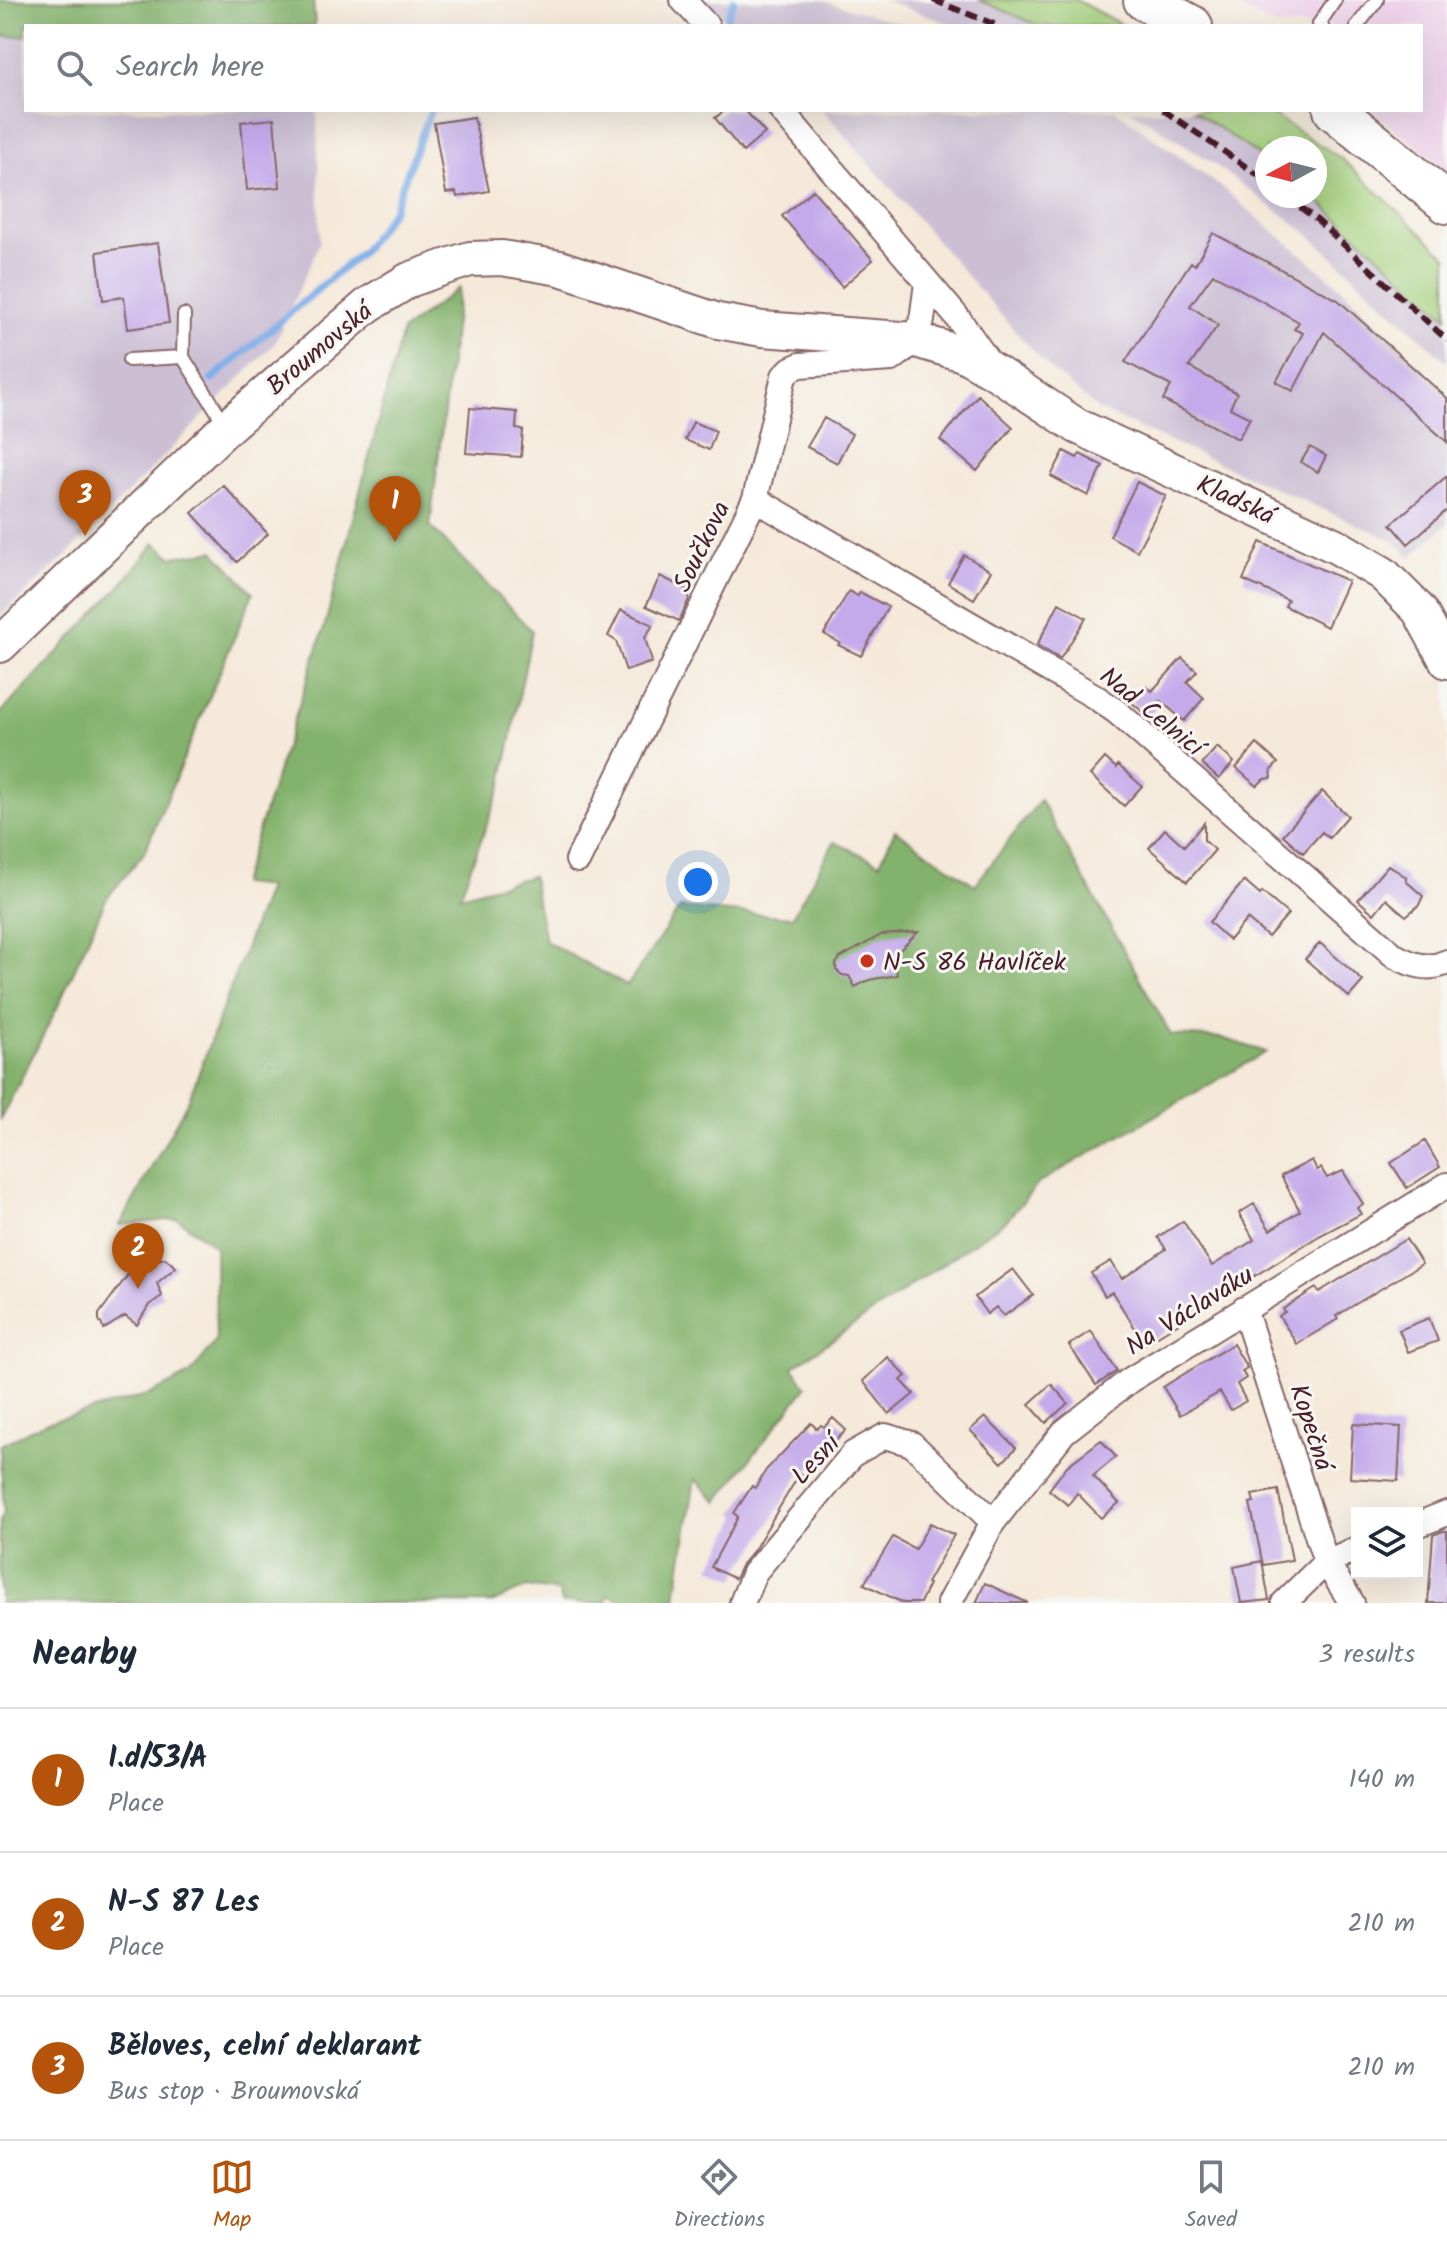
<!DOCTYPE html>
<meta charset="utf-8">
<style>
:root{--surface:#fff;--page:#f6f6f7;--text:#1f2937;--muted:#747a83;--line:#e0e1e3;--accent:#b45309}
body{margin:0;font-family:Kalam,sans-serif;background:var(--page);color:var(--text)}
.controls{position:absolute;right:24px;bottom:24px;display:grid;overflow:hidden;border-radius:0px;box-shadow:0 8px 32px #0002}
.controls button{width:72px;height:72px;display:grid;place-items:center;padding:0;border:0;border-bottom:2px solid var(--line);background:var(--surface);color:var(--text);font:40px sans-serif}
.compass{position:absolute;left:1255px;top:136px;width:72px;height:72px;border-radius:50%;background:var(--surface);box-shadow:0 8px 32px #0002;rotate:263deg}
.you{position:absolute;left:698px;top:882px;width:28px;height:28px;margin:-20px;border:6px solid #fff;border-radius:50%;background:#1a73e8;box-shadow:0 0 0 12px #1a73e833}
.badge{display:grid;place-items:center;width:52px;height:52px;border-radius:50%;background:var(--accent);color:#fff;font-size:26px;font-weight:700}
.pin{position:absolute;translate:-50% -66px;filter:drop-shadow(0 2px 4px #0008)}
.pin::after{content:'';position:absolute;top:42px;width:28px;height:24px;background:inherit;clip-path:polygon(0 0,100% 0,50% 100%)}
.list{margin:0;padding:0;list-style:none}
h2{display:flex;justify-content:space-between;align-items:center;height:104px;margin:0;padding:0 32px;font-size:34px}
h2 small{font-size:26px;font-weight:400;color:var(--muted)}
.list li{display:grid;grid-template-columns:52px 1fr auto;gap:24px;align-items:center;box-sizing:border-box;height:144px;padding:0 32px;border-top:2px solid var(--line)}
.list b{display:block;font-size:30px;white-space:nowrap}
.list p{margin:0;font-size:26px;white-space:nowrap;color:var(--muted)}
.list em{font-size:26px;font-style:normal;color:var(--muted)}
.icon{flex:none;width:44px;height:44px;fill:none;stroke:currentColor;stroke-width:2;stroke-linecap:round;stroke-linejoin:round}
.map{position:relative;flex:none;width:1447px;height:1603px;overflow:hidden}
.search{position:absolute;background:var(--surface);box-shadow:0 8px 32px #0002;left:24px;right:24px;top:24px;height:88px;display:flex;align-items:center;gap:20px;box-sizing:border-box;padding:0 28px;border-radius:0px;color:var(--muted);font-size:30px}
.sheet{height:536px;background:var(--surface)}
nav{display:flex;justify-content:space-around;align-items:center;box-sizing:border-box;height:112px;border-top:2px solid var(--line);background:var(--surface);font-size:22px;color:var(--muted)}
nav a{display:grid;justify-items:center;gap:4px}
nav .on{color:var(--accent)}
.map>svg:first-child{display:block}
.built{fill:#edd1e9}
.industrial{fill:#ccbfd4}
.green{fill:#a4d07d;stroke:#777854;stroke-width:2}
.forest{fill:#83b26c;stroke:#66684c;stroke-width:2}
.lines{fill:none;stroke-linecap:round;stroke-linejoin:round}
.stream{stroke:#7faee9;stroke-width:7}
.building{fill:#c4aaea}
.service-casing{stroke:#866668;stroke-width:16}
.minor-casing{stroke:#866668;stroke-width:28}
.secondary-casing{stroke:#866668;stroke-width:38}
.primary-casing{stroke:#866668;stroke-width:44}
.service{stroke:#fff;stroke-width:12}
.minor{stroke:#fff;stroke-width:24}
.secondary{stroke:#fff;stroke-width:34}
.primary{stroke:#fff;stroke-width:40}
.rail{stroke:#4a1f2b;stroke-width:6;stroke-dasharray:12 6;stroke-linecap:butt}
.poi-dot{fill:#c8321e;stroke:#f6f6f2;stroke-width:3}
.labels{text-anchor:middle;stroke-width:6;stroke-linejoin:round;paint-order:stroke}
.street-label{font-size:26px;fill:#4a1f2b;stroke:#f6f6f2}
.poi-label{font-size:26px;fill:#4a1f2b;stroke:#f6f6f2;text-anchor:start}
</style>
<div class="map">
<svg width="1447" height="1603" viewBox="0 0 1447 1603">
<rect width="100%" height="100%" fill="#f6f6f2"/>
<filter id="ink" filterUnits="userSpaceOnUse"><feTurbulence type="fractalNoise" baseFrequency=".0125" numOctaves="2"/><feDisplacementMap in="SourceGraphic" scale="16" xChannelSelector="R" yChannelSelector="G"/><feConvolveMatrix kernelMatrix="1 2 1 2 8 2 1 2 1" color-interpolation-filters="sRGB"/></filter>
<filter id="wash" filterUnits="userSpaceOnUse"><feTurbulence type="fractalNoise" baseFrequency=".006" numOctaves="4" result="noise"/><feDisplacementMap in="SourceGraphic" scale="32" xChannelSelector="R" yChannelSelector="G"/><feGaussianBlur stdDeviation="1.8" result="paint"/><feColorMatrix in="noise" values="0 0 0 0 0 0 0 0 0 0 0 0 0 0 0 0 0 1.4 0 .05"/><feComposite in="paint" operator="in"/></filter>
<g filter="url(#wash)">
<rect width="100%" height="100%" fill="#f5e9d9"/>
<path class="built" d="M1225 0H1447V170L1370 110H1421V26H1276Z"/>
<path class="industrial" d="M705 0H820L908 26H733Z
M884 0H979L1040 26H956Z
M0 36H26V110H317L320 242 275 343 68 554 0 616Z
M823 110H1115L1220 186 1338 285 1447 394V524L1411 557 1392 540 1099 410 1051 369 1022 339Z
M1131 110H1193L1267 161V196H1313L1327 207 1447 317V362L1306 232 1210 161Z"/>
<path class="green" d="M979 0H1076L1124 26H1040Z
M1193 110H1265L1342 159 1447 257V317L1313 196H1315V148H1267V161Z"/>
<path class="forest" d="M0 0H313L315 26H26V36H0Z
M459 288 430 526 532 631 502 784 460 896 532 876 545 941 627 986 680 908 792 917 834 842 880 863 895 830 975 885 1040 800 1171 1035 1222 1038 1266 1052 1040 1182 1007 1220 793 1367 806 1387 717 1502 695 1479 675 1603H627L608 1595 606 1603H562L559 1592 527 1587 491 1603H0V1520L4 1512 0 1445 45 1423 151 1394 190 1374 216 1341 215 1246 178 1219 120 1225 189 1099 268 887 241 884 325 625 402 331Z
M155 543 172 557 214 551 253 593 144 853 106 899 58 1006 0 1120V714L121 585Z"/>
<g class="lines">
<path class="stream" d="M724 26 734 0
M211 380 363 251 393 210 431 110"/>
</g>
<g id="blocks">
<path class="building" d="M725 110H745L765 133 743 152 715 118Z
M474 117 489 191 457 197 456 192 446 193 434 123Z
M274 119 280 187 247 190 241 122Z
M813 190 873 260 842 287 782 216Z
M1213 233 1338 300 1447 398V442L1324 332 1293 391 1276 382 1303 333 1294 329 1299 322 1213 274 1190 306 1218 325 1189 367 1237 393 1230 408 1250 418 1238 439 1163 400 1171 386 1125 362 1191 262 1195 265Z
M158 243 169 323 128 329 124 297 103 300 97 252Z
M978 395 1013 427 977 471 940 440Z
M470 408 517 412 516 429 523 430 521 457 466 453Z
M824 418 852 434 837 463 807 447Z
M693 422 716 431 709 450 685 440Z
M1310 447 1326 456 1318 472 1301 462Z
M1064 451 1077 458 1080 454 1103 466 1088 496 1051 476Z
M1447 476V510L1408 544 1391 524Z
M1137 482 1166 496 1137 551 1110 536Z
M223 485 268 534 237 562 192 513Z
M1260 542 1348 581 1327 627 1285 606 1288 600 1243 580Z
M964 555 991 571 974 599 948 583Z
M660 576 688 590 689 599 679 621 646 606Z
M849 591 858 596 860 592 888 607 861 656 838 645 840 643 824 634Z
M1059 603 1086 618 1060 659 1037 645Z
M621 610 653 625 645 638 652 662 626 671 616 641 608 636Z
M1182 658 1197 671 1187 682 1204 698 1184 721 1161 701 1148 716 1131 702 1146 686 1152 691Z
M1257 744 1278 763 1271 770 1272 778 1264 779 1257 786 1236 768Z
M1217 747 1234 762 1219 779 1202 764Z
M1105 758 1116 768 1118 765 1142 786 1124 806 1090 775Z
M1322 791 1348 816 1329 838 1322 832 1303 853 1283 835Z
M1204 823V840L1215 850 1187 882 1149 848 1165 829 1184 846Z
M1388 865 1406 877V881L1423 896 1419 905 1406 916 1386 899 1374 914 1358 900Z
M1244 881 1260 895 1262 892 1288 914 1268 937 1247 919 1229 940 1209 922Z
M918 932 895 955 897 975 869 980 855 987 849 976 842 975 836 970V964L840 958 881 935Z
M1320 943 1363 981 1349 997 1305 959Z
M1425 1141 1440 1167 1407 1188 1391 1163Z
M1312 1160 1317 1170 1321 1168 1327 1178 1343 1171 1363 1204 1357 1208 1361 1214 1319 1236 1145 1344 1112 1292 1105 1296 1091 1273 1111 1261 1122 1279 1166 1249 1158 1237 1183 1221 1212 1266 1254 1240 1239 1213 1254 1204 1270 1230 1300 1211 1281 1176Z
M1406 1239 1422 1264 1336 1316 1338 1319 1297 1344 1279 1316 1285 1312 1283 1309 1316 1288 1319 1292Z
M165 1258 176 1267 157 1283 162 1296 149 1305 137 1325 125 1316 104 1329 99 1320V1314L130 1272 143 1263Z
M1013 1269 1033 1295 1004 1316 996 1307 987 1314 975 1297Z
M1429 1318 1438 1341 1408 1352 1399 1330Z
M1091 1331 1117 1371 1096 1385 1069 1345Z
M1233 1344 1247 1368 1242 1371 1246 1378 1237 1384 1246 1401 1231 1410 1220 1392 1180 1415 1163 1387Z
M888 1357 906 1376 901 1380 914 1394 889 1414 863 1381Z
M1051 1384 1068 1403 1046 1423 1029 1404Z
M985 1417 1016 1448 1002 1463 970 1430Z
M833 1418 846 1430 803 1476 800 1473 754 1550 742 1564 735 1579 711 1567 738 1517 734 1513 752 1486 755 1488 766 1470 811 1423 817 1429 821 1425 824 1427Z
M1353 1424 1401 1427 1398 1481 1350 1478Z
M1101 1440 1116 1457 1093 1476 1119 1503 1101 1518 1077 1493 1068 1505 1049 1490 1067 1466Z
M1278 1490 1292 1560 1263 1565 1250 1503 1254 1502 1252 1495Z
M930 1523 954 1535 927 1583 929 1584 920 1603H903L864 1584 893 1537 915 1549Z
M1443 1531H1447V1603H1428L1433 1535Z
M1262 1561 1269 1600 1241 1603 1234 1567Z
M985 1583 1028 1603H976Z"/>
</g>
</g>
<g filter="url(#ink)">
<use href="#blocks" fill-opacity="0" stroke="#866668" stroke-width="2"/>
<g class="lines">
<g class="service-casing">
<path id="service" d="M1322 26 1319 24 1335 0
M1357 26 1377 0
M184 315 183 357 225 424
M129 360 183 357"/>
</g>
<g class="minor-casing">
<path id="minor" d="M683 0 707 26
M781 110 957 317 992 367
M755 499 1094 696 1117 712 1395 956C1412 965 1429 971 1447 962
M578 860 755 499 784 376 791 369 800 365 892 359 916 340 922 320 927 283
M1244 1309 1326 1562 1352 1603
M1417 1525 1447 1513
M742 1603 754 1573 853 1454 885 1436 912 1444 993 1522
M949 1603 993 1522 1064 1432 1130 1380 1447 1185
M1284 1603 1326 1562 1357 1549"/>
</g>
<g class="secondary-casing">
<path id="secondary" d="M0 645 227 427 368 305 409 280 445 267 470 259 502 258 560 268 718 321 762 329 916 340 963 354 995 372 1077 426 1336 546 1383 574 1419 610 1447 661"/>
</g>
<g class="primary-casing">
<path id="primary" d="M1144 0 1192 26
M1334 110 1447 203"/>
</g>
<use href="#service" class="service"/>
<use href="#minor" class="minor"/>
<use href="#secondary" class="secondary"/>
<use href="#primary" class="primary"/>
<path class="rail" d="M933 0 999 26
M1163 110 1267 181
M1286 196 1317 220 1447 340"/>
</g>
</g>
<circle class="poi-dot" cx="867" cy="961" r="8"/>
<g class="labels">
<g class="street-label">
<text transform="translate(319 348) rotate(-40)" y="9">Broumovská</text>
<text transform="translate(1236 499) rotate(25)" y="9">Kladská</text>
<text transform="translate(701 546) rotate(-64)" y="9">Součkova</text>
<text transform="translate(1152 711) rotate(39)" y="9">Nad Celnicí</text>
<text transform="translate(1189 1310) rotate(-32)" y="9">Na Václaváku</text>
<text transform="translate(1312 1427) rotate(72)" y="9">Kopečná</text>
<text transform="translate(815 1459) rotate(-47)" y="9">Lesní</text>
</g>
<g class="poi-label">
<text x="883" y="970">N-S 86 Havlíček</text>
</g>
</g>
</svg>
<div class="controls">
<button><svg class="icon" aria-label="layers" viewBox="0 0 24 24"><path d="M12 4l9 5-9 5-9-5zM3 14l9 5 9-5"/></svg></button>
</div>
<svg class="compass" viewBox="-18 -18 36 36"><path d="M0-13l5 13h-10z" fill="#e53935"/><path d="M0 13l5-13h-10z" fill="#747a83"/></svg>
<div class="you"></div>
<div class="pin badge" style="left:395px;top:542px">1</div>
<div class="pin badge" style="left:138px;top:1289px">2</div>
<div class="pin badge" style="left:85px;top:536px">3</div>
<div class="search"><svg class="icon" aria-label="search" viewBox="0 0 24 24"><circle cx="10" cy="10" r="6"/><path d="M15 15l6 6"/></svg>Search here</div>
</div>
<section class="sheet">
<h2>Nearby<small>3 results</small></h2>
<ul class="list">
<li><span class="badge">1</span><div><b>I.d/53/A</b><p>Place</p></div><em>140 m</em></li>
<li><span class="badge">2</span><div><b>N-S 87 Les</b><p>Place</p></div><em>210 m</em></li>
<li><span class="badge">3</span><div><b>Běloves, celní deklarant</b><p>Bus stop · Broumovská</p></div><em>210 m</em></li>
</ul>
</section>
<nav>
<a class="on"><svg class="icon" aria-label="map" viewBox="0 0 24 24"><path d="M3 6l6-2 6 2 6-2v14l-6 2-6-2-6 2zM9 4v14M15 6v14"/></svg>Map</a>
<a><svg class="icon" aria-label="directions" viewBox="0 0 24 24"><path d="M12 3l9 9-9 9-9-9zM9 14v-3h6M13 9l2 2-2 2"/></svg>Directions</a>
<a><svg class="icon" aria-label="saved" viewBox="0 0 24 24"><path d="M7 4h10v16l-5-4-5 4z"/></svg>Saved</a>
</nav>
